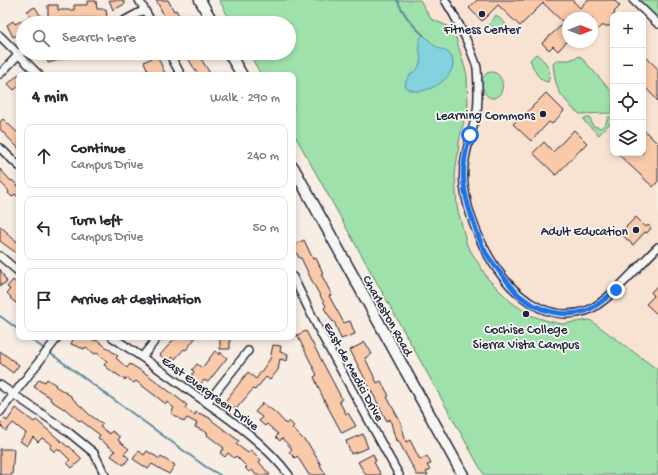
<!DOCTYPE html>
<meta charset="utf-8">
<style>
:root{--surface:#fff;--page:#f2f2f3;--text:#2b2b33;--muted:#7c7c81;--line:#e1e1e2}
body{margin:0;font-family:"Gochi Hand",sans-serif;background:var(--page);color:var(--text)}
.controls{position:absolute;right:12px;top:12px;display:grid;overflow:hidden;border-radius:8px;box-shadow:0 2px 6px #0003}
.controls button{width:36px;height:36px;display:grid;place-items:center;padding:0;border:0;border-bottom:1px solid var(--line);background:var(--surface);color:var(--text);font:20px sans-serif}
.compass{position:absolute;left:562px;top:12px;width:36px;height:36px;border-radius:50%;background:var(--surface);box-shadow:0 2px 6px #0003;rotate:90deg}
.stop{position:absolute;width:12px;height:12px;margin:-9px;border:3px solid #1a73e8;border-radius:50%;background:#fff}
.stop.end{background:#1a73e8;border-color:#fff;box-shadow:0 1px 4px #0008}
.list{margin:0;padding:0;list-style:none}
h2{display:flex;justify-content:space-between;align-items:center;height:52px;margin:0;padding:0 16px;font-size:17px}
h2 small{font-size:13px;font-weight:400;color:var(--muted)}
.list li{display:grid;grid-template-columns:26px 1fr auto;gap:12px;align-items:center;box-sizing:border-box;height:64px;margin:0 8px 8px;padding:0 8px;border:1px solid var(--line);border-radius:8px}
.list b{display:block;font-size:15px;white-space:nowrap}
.list p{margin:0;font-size:13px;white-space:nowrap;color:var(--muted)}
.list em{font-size:13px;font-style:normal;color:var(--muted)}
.icon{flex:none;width:22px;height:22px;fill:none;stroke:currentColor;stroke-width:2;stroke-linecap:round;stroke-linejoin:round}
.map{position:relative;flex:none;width:658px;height:475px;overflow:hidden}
.search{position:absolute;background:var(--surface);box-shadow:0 2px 6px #0003;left:16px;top:16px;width:280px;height:44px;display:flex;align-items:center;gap:10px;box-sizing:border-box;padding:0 14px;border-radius:22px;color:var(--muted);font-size:15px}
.panel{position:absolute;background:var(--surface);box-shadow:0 2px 6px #0003;left:16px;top:72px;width:280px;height:268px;border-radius:8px}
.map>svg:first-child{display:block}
.built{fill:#f8e2d2;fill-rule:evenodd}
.green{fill:#9fe1ab;stroke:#608273}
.water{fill:#83d2e0;stroke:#5c8c9e}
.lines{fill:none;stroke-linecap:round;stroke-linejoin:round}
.stream{stroke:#5c8c9e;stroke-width:2}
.building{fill:#f9c9a9;stroke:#22223b}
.street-casing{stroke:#22223b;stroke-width:10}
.secondary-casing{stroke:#22223b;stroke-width:13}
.street{stroke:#f6f6f2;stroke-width:7}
.secondary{stroke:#f6f6f2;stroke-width:10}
.route{stroke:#1a73e8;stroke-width:5}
.poi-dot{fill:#22223b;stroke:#f6f6f2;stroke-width:1.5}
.labels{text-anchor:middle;stroke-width:3.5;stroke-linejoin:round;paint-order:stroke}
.poi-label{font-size:13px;fill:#22223b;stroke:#f6f6f2}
.street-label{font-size:13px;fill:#22223b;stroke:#f6f6f2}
</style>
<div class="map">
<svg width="658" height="475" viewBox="0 0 658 475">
<rect width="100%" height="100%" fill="#f7ede3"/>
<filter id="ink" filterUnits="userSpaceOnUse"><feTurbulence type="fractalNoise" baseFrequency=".025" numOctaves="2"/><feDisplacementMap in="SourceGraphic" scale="8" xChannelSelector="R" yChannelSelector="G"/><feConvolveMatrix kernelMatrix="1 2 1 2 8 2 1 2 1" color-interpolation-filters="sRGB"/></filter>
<g filter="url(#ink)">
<path class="built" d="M219 0H658V475H484L293 132V75H261L249 53H289V23H232ZM613 15H643V153H613ZM568 18H592V42H568Z"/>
<path class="green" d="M219 0H420L431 19 450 27 456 38 467 75 468 105 460 137 455 175 457 207 467 245 488 279 511 302 530 315 548 321 562 324 590 320 658 370V475H484L293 132V75H261L249 53H289V23H232Z
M639 0H658V18Z
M496 15 509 27 508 31 496 34 486 30Z
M536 54C545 60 553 71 548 82 538 81 534 69 530 60Z
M580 56 613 93 612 113 580 114 573 109 559 92 555 79 553 64 557 60H569Z
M490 72C502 71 506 88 499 95 488 105 480 88 482 79L487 73Z
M608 117H610L613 120 599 135 584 121V118H590L593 126 601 128 606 123Z"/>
<path class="water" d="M423 35C428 38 430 42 434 45 440 50 449 50 452 58 460 78 418 102 405 86 407 71 417 75 420 63 423 53 414 43 423 35Z"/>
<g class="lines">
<path class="stream" d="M397 0C403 14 412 25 423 35
M0 316 19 330
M28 337 206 467 220 475"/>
</g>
<path class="building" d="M109 0H123L125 4 113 10Z
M156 0H168L174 11 176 10 183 23H168Z
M477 0H572L580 8 587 0H614L620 6 614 12 615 15H613V23L609 26H601L592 35V18H568V40L558 51 553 46 549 50 542 43 564 23 543 3 520 26 498 5 482 21 469 8Z
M87 1H96L97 9H106L107 18H48V5H58V10H74V5H87Z
M35 7 42 18 33 23H23V32L13 37 7 25 13 21 15 24 25 19 30 16 27 11Z
M46 53H65L66 58 48 63Z
M185 53H208L200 57 211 75H198Z
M643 54 658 69V101L643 85Z
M157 55 163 69 166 75H150L144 62Z
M19 74V86L14 90 8 84Z
M546 93 564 111 552 124 549 122 531 141 513 124 520 117 521 118Z
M3 119 19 134V149L0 129V122Z
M643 129 658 144V181L653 187 617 153H643Z
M574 130 587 143 556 175 533 153 544 142 553 152Z
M0 169 11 181 12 180 19 187V198L15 194 12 197 8 193 9 191 0 182Z
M636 217 646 227 648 225 651 228 647 233 645 232 633 245 620 233Z
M0 226 8 233 7 234 19 243V255L0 241Z
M304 240 313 259 316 258 323 273 321 274 332 295 329 296 344 323 350 321 355 334 341 339 334 321 333 322 324 308 326 306 313 283 301 258H299L293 246Z
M0 269 7 282 0 286Z
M13 280 19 286V299L16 303 10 298 11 297 7 293 10 289 7 287Z
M658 285V315L646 304 654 296 651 292Z
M306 331 342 399 339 401 346 414 348 413 356 426 342 433 324 400 314 377 317 375 297 335Z
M74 337H86L96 341 97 340 118 356 116 358 127 368 130 364 148 375 187 405 185 408 195 415 196 412 210 418V419L239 441 236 444 248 453 251 450 261 460 259 462 270 475H256L252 470 249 472 245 468 247 467 236 456 234 458 228 453 225 457 220 453 224 448 207 435 208 433 195 427 197 423 187 418 184 422 171 413 174 408 167 402 166 404 136 381 134 383 127 378 125 380 115 373V374L104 365 107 361 97 353 95 354 85 347 84 349 71 344Z
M176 337H196L186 350 184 349 175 359 173 357 168 363 160 355Z
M220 337H230V349H220Z
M365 342 372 354 365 358 377 383 381 381 389 396 387 397 401 423 406 442 410 440 420 460 427 456 431 464 427 465 430 470 426 472 428 475H417L398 440 396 441 390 419 387 421 350 350Z
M273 345 281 346 280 352 288 354 287 361 280 359 278 370 270 380 266 377 255 390 253 389 236 409 231 406 229 409 223 404 248 372 256 379 270 359Z
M0 351 19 365 13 373 0 363Z
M215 351 220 355V352L227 358 208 382 204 380 200 385 190 378 194 372 192 370 197 364 202 368Z
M39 379 45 382 47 379 56 385 55 386 71 396V397L90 415 103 424 100 427 110 434 112 431 120 437 118 440 129 449 124 454 129 458 124 465 111 456 115 451 98 438 100 435 80 420 79 421 64 408V409L50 400 51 398 34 387Z
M263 403 276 413 286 424 289 421 294 426 292 428 309 445 321 465H320L326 475H309L297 456 295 458 289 452 292 449 282 438 280 441 276 437 278 434 267 424 265 426 259 421 262 417 255 412Z
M16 408 34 422 36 420 68 447 69 446 82 459 72 468 67 463 70 460 60 450 59 451 57 449 55 452 50 448 52 445 42 438 38 442 33 437 27 446 20 441 26 433 13 423 6 431 0 425V424L5 419 7 421Z
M363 434 368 448 351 454 346 441Z
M0 449H14L12 475H0Z
M139 451 144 455 147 451 160 459 161 457 175 465 169 474 152 464 148 469 133 459Z
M373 454 376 461 374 462 381 475H366L358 462Z"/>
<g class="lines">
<g class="street-casing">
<path id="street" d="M139 0 152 23
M445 0C455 16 464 33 471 51 473 57 476 62 477 68 478 82 479 97 477 111 472 135 461 159 464 185 470 239 519 332 586 311 607 304 641 263 658 247
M633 0 658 24
M120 23 144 10
M0 36 39 75
M169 53 181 75
M0 74 23 50
M0 148 19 166
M0 256 19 272
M293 277 320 332 399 475
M112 337C141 356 169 376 197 396 231 420 264 442 289 475
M142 357 158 337
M0 385 67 431 94 453 105 475
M207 403 248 351
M0 412 58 337"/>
</g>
<g class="secondary-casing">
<path id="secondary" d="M200 0 213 23
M229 53 242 75
M293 167 463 475"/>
</g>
<use href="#street" class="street"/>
<use href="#secondary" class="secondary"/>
</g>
</g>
<g class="lines" filter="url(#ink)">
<path class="route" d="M470 135C466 151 462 167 464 184 465 200 478 239 486 253 493 264 502 275 510 285 513 288 516 293 520 296 538 311 563 318 586 311 597 307 607 297 616 290"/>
</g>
<g class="poi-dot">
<circle cx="482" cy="14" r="4"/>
<circle cx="543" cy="114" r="4"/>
<circle cx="636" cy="230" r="4"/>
<circle cx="526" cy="314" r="4"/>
</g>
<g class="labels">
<g class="poi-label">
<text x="482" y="33">Fitness Center</text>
<text x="535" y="119" text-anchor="end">Learning Commons</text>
<text x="628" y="235" text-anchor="end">Adult Education</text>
<text x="526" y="333">Cochise College<tspan x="526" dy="15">Sierra Vista Campus</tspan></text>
</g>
<g class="street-label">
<text transform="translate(389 315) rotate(61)" y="5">Charleston Road</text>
<text transform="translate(355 371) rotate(61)" y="5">East de Medici Drive</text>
<text transform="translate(211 392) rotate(36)" y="5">East Evergreen Drive</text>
</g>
</g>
</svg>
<div class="controls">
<button>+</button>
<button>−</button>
<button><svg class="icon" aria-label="locate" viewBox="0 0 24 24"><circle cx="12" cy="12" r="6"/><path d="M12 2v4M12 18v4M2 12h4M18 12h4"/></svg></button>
<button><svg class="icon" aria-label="layers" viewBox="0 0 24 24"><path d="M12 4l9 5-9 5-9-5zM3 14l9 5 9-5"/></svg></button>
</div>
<svg class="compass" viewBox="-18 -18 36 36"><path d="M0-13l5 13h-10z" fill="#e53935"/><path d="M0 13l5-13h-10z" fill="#7c7c81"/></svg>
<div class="stop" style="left:470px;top:135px"></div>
<div class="stop end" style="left:616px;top:290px"></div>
<div class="search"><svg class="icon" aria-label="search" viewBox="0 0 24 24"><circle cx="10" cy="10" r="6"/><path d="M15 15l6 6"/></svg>Search here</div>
<section class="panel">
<h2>4 min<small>Walk · 290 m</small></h2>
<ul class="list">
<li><svg class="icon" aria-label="ahead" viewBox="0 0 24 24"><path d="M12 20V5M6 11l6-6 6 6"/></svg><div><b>Continue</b><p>Campus Drive</p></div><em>240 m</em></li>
<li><svg class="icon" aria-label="left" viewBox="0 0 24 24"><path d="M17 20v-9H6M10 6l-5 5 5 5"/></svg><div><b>Turn left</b><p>Campus Drive</p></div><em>50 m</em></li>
<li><svg class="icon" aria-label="arrive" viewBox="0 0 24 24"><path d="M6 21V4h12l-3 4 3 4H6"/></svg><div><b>Arrive at destination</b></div></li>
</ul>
</section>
</div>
